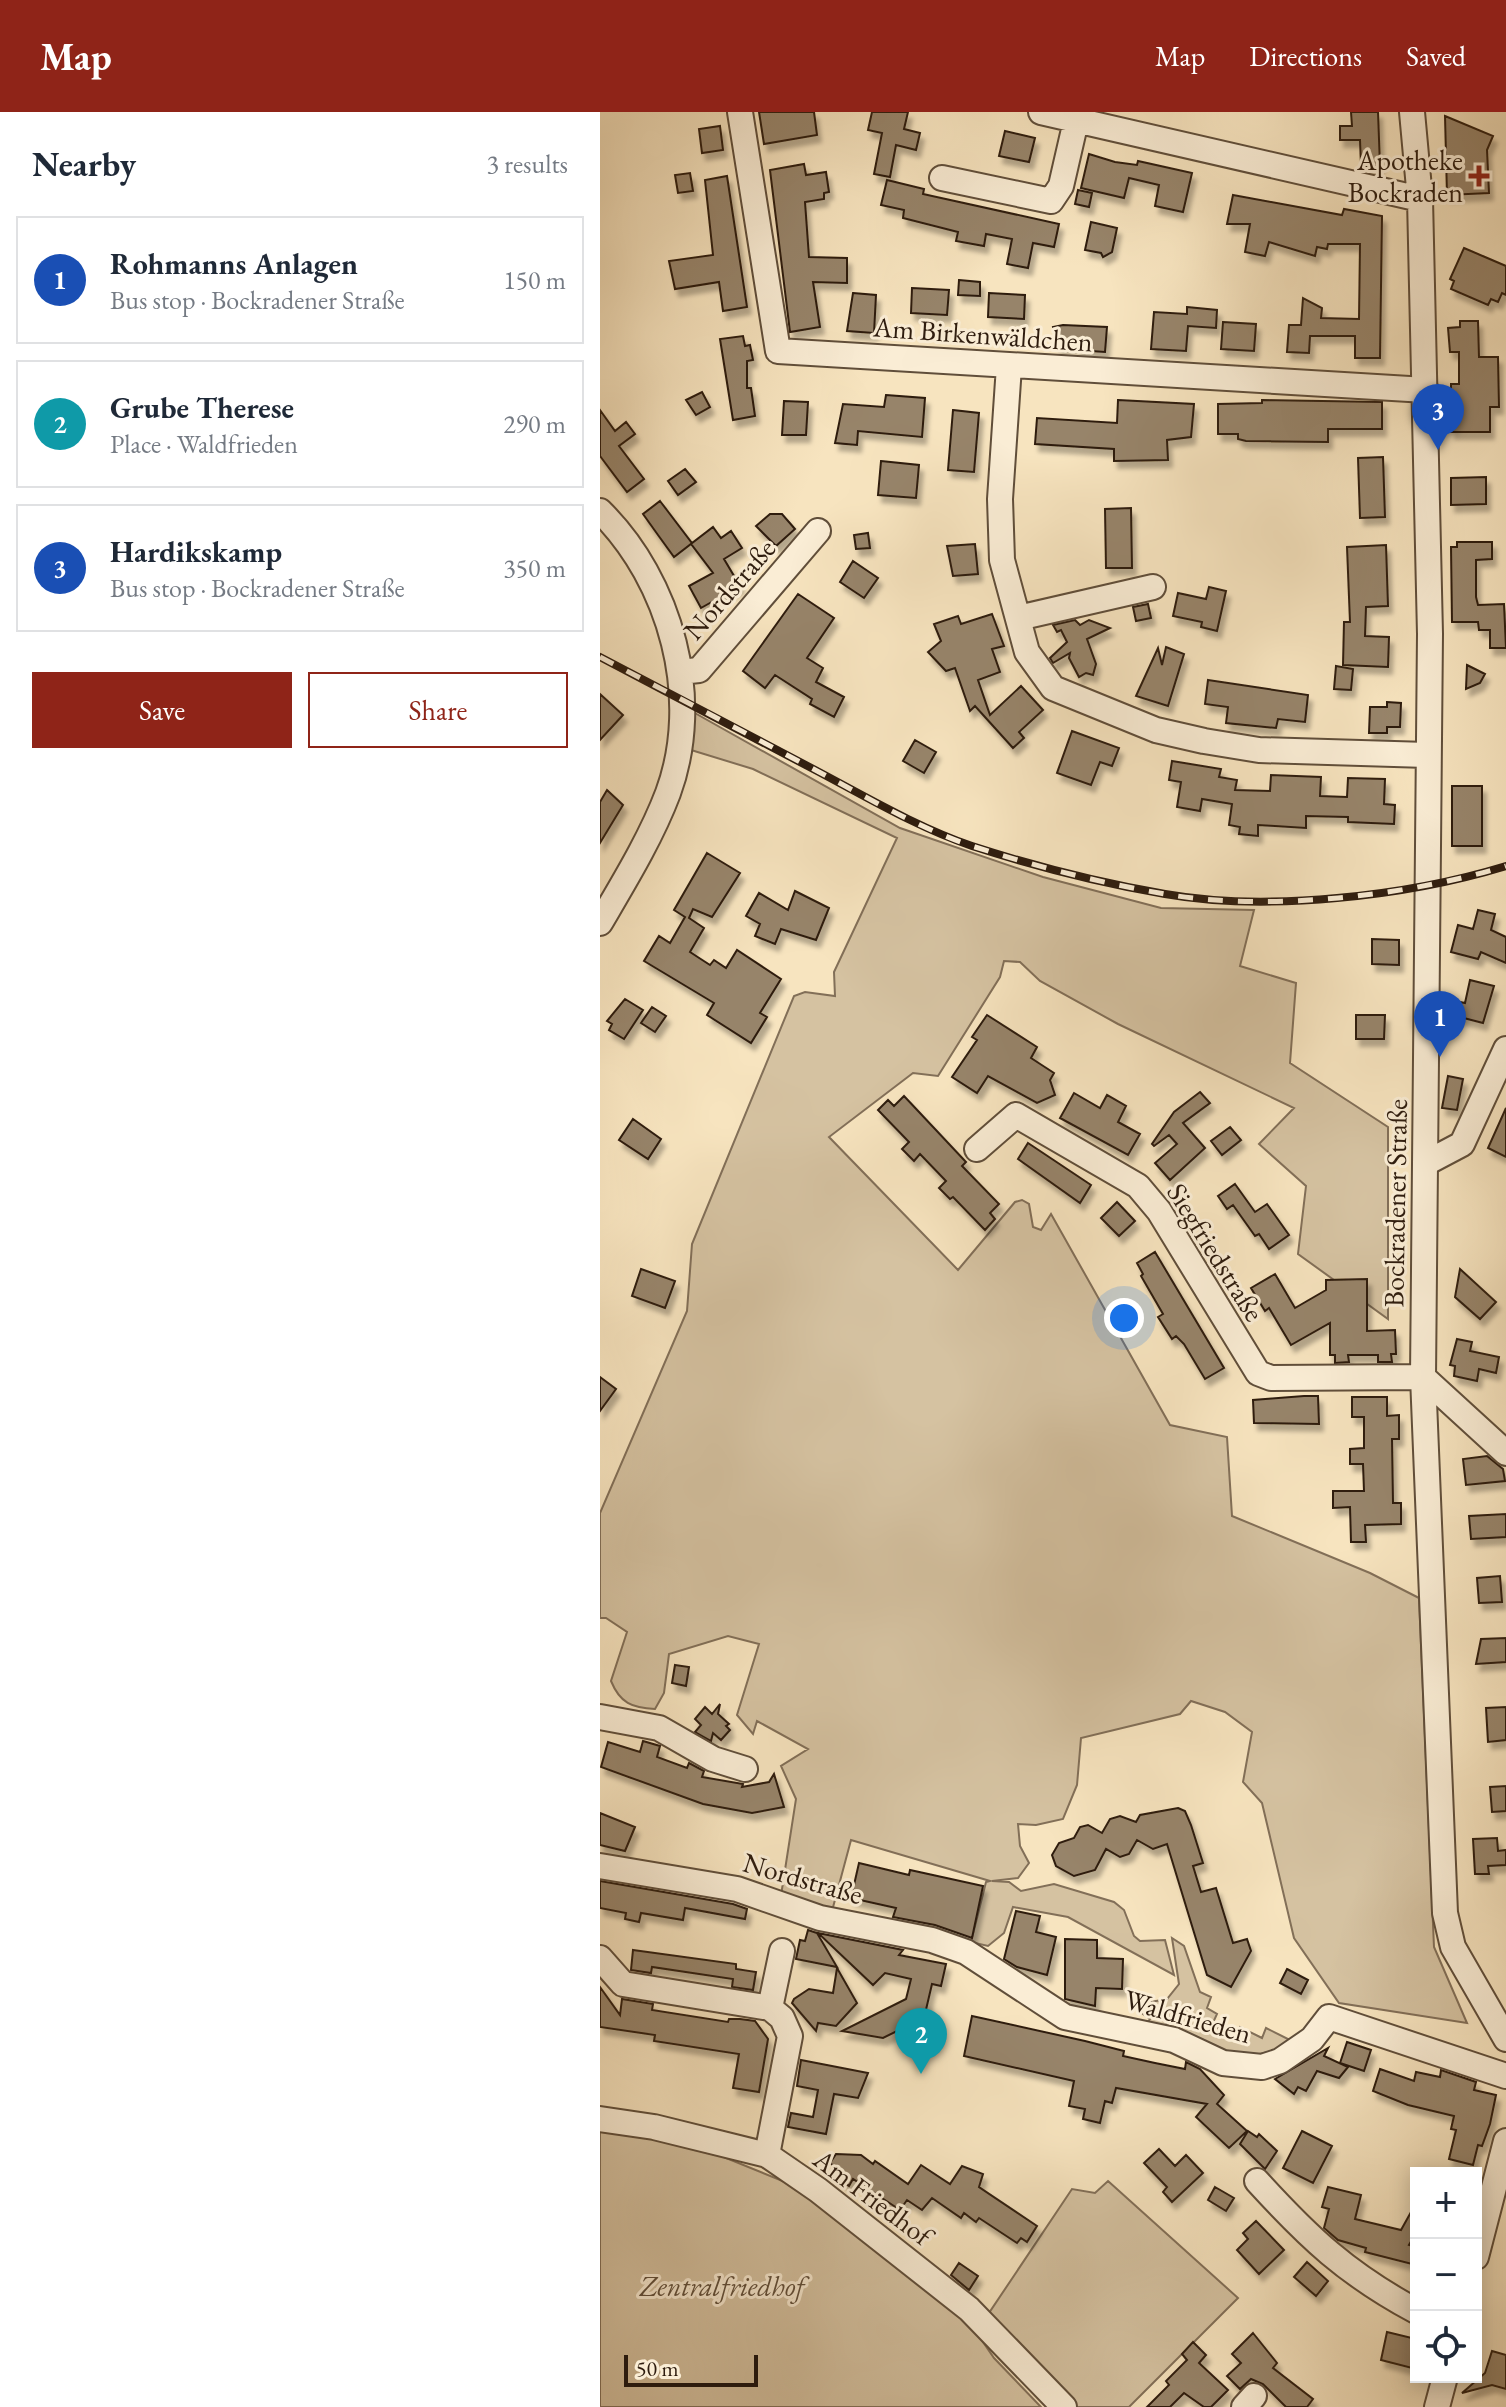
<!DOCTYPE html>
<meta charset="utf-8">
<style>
:root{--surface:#fff;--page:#f2f2f3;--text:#1f2937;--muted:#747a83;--line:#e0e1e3;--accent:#8f2418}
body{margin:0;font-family:"EB Garamond",serif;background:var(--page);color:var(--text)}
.controls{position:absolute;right:24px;bottom:24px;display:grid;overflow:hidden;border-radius:0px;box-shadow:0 4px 20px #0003}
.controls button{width:72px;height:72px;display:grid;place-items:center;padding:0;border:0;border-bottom:2px solid var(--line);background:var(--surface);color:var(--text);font:40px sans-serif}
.scale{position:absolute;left:24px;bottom:20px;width:134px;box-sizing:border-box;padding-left:8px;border:4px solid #2e1c0e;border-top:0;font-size:22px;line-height:28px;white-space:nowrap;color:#2e1c0e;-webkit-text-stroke:6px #faedd5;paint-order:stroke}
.you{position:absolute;left:524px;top:1206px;width:28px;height:28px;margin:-20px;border:6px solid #fff;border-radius:50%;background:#1a73e8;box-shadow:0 0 0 12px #1a73e833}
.badge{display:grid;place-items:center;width:52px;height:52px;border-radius:50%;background:var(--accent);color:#fff;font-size:26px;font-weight:700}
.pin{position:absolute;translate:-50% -66px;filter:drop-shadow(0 2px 4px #0008)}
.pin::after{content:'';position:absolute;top:42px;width:28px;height:24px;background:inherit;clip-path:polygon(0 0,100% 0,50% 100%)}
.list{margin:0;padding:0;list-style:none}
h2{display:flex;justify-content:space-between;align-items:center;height:104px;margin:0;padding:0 32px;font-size:34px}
h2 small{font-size:26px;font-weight:400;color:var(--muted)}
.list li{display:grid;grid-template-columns:52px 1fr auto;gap:24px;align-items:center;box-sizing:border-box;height:128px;margin:0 16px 16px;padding:0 16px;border:2px solid var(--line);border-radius:0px}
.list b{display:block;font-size:30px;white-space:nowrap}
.list p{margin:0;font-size:26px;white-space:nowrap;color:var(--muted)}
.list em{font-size:26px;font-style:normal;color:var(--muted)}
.actions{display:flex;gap:16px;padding:24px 32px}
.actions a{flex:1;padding:18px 0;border:2px solid var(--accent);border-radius:0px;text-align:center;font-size:28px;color:var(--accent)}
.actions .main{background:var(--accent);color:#fff}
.icon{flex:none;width:44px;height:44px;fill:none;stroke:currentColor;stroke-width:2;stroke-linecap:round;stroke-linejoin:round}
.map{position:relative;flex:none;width:906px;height:2295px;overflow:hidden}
header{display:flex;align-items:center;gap:48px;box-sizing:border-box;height:112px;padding:0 40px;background:var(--accent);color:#fff}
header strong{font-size:38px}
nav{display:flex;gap:44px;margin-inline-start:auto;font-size:28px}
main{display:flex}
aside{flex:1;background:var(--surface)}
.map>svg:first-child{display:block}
.green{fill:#d5c2a1;stroke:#826f58;stroke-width:2}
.building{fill:#97846a;stroke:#2e1c0e;stroke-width:2;filter:url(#shadow)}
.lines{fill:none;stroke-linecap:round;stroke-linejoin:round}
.minor-casing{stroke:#604e3a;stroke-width:28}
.minor{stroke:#faedd5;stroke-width:24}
.rail-casing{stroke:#2e1c0e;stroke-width:8}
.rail{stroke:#faedd5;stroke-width:5;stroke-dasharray:15;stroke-linecap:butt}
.poi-dot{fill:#8f2418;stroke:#faedd5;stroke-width:3}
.labels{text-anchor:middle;stroke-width:6;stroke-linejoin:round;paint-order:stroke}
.poi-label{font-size:28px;fill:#2e1c0e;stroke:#faedd5;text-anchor:end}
.street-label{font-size:28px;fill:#2e1c0e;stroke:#faedd5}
.park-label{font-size:28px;font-style:italic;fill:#604e3a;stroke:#faedd5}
</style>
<header>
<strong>Map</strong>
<nav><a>Map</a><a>Directions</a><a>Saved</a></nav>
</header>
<main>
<aside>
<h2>Nearby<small>3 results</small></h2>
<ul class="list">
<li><span class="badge" style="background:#1a4fb4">1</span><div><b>Rohmanns Anlagen</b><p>Bus stop · Bockradener Straße</p></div><em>150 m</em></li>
<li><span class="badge" style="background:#0f9aa8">2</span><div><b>Grube Therese</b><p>Place · Waldfrieden</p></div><em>290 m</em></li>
<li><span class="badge" style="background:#1a4fb4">3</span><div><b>Hardikskamp</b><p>Bus stop · Bockradener Straße</p></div><em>350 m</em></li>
</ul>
<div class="actions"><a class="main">Save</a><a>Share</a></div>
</aside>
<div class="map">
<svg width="906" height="2295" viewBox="0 0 906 2295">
<defs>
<filter id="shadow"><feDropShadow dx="4" dy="7" stdDeviation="2" flood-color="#0004"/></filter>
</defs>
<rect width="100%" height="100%" fill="#f7e4bf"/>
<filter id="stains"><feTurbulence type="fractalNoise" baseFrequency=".0025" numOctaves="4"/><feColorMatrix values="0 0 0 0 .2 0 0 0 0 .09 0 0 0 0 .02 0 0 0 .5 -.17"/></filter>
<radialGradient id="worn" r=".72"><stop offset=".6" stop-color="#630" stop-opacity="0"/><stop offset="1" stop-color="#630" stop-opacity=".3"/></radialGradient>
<path class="green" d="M93 600 300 716 443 765 561 796 654 798 640 854 696 871 690 951 788 1015V1207L698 1142 706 1074 659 1032 694 996 518 912 440 869 420 850 404 849 400 865 338 964 313 961 229 1025 358 1158 415 1090 422 1088 429 1092 433 1115 441 1118 451 1102 570 1313 627 1325 632 1404 770 1461 819 1486 834 1835 867 1911 739 1891 694 1826 662 1691 643 1670 652 1620 625 1600 591 1589 580 1602 481 1626 477 1673 463 1707 436 1713 418 1712 420 1734 429 1751 418 1766 392 1769 409 1770 421 1779 454 1772 514 1790 524 1798 534 1824 540 1829 565 1828 574 1863 468 1805 413 1795 404 1821 388 1834 371 1830 386 1770 390 1769 251 1728 232 1799 180 1790 196 1687 181 1654 208 1637 157 1609 153 1622 137 1603 159 1532 128 1524 69 1542 64 1581 55 1597C32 1596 20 1591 11 1569L27 1520 6 1506H0V1401L87 1199 92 1132 194 884 205 880 235 884 234 860 297 726 153 657 91 638Z
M572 1826 584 1834 600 1880 611 1885 607 1896 617 1902 612 1913 635 1924 640 1915 662 1926 666 1916 688 1927 685 1936 642 1946 579 1922 581 1908 568 1905 565 1919 547 1911 550 1907 540 1900 539 1892 567 1887 579 1872Z
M0 2017 104 2037 195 2074 368 2208 394 2246 441 2295H0Z
M508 2069 638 2186 529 2295H474L387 2204 472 2077 495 2081Z"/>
<path class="building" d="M159 0H214L217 23 164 32Z
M272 0H308L304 17 320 21 316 38 296 33 290 65 274 62 282 21 268 18Z
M751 0H778L780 54H761L760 28H740V14H752Z
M845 4 893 24 887 38 889 81 847 83Z
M120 14 123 38 102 41 99 17Z
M405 19 435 26 429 50 399 44Z
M489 42 515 50 537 53 538 49 592 61 583 100 555 94 559 73 529 66 524 86 481 76Z
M204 52 206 63 226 60 229 80 224 81V87L205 90 209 145 247 146V171L213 170 220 215 190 220 170 58Z
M90 61 93 79 78 81 75 63Z
M127 64 147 195 123 199 119 170 75 177 69 149 113 143 105 68Z
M287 68 324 77 323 82 459 112 454 135 433 131 428 156 407 152 412 127 386 122 384 134 356 129 358 120 303 106 304 98 281 93Z
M478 78 492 81 489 95 475 92Z
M633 83 742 103 744 97 782 104 780 246H755V224H710L709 241 687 240 689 213H701L703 186 722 196 721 206 759 207 760 132H728L727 137 717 135 715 144 669 130 665 144 645 140 650 112H627Z
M491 110 517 116 512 140 503 145 501 141 485 138Z
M864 136 906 154V183L902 181 898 190 891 187 888 193 851 177 854 169 850 167Z
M359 168 380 170V184L358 183Z
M312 176 349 178 347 203 311 201Z
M253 181 276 183 274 221 247 219Z
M389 181 425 183 424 207 388 205Z
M587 195 617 198 616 216 588 214 586 239 551 237 554 200 587 202Z
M860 209H878L879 245H898L899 295H890V320H851V272H859V240H850L848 216 860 215Z
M623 210 656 212 654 239 621 237Z
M463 213 507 215 505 240 477 238 478 233 457 236 453 215Z
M143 224 145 234 150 233 153 248 147 249V276H151L155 304 133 308 120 227Z
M102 280 110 295 96 303 86 288Z
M286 283 325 286 322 325 258 319 257 333 235 331 243 292 284 295Z
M518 288 594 292 591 325 567 328 568 348 514 349V337L435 332 437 306 517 311Z
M662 288 782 290V317H728V330L646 329 638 327V322H618V292L662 291Z
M184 289 208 290 206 323H182Z
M0 298 15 319 26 310 35 322 19 334 44 367 27 380 0 344Z
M353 298 379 301 374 360 348 358Z
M783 345 785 405 760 406 758 346Z
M281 349 319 353 316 386 278 383Z
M85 357 96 370 78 383 68 369Z
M886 365V392L851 393V366Z
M60 389 92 431 113 415 121 426 131 419 142 436 124 447 140 474 101 496 89 474 113 461 91 432 74 445 58 423 43 402Z
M531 396 532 456H506L505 397Z
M170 402H182L195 417 176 434 156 414Z
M268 421 270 436 256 437 254 423Z
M857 430H892V447L876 448V485L878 493 904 492 906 536H890V518H879L878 510H852L851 435H857Z
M375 432 378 462 353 464 347 434Z
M786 433 788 494 766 495 765 524 789 525 788 555 743 553 744 510H750L747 435Z
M253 449 278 466 264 486 240 470Z
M609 475 626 479 617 519 601 515 602 510 573 504 578 481 606 487Z
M198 482 234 506 207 546 223 556 216 570 244 585 234 605 210 592 212 587 175 563 165 576 143 559Z
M548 492 551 506 536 509 533 495Z
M392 502 404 534 392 537 400 560 378 568 390 603 421 574 443 598 419 620 424 626 413 636 375 594 370 599 355 556 346 559 328 540 341 529 334 512 358 504 361 512Z
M475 508 480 513 489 508 510 516 487 527 496 552 493 563 486 561 479 565 469 546 470 541 453 551 450 546 467 530 461 518 457 520 453 513Z
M566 535 584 542 568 594 536 584 558 536 562 553Z
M867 553 885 562 880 571 866 577Z
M736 554 753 557 751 578 734 577Z
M608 568 708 583 705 610 678 607 676 616 626 611 628 595 605 592Z
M0 582 23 603 0 628Z
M787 590 801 591 800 615H787V621H769L770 595H787Z
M472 619 519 636 512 654 500 650 491 673 457 661Z
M315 628 336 640 324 661 303 649Z
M572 649 621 657 619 665 637 668 635 678 670 679 671 663 721 665 720 684 747 685 748 666 785 667 784 692 795 693 794 712 748 710V705L706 704V716L658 713V724L639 722 640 715 629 713 632 692 602 687 600 699 577 695 581 670 569 668Z
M852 674H882V734H852Z
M7 678 23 693 0 731V690Z
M107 741 140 761 112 805 93 797 89 806 104 816 90 840 110 853 114 848 126 856 137 838 181 867 160 901 167 905 151 931 107 903 114 891 44 849 59 824 70 831 85 805 74 798Z
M195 779 229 796 216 828 181 817 175 832 155 824 160 812 146 804 159 781 188 798Z
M878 798 895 802 891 818 906 825V851L881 840 878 847 851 840 858 813 873 817Z
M772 827 799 828V853L772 852Z
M870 868 894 874 883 911 852 903 855 889 865 891Z
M25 887 43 898 24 927 9 918 12 912 7 909Z
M52 895 66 904 55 920 41 911Z
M387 903 437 935 431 946 454 961 450 968 455 983 437 991 388 964 377 981 352 965 377 928 372 925Z
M756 903H785L784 927H756Z
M848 964 863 967 857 998 842 996Z
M600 980 610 991 583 1011 605 1036 570 1068 555 1051 577 1032 569 1023 554 1034 552 1032 574 1000Z
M474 981 500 996 507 983 526 994 518 1010 540 1022 528 1043 460 1006Z
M304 984 366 1050 362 1054 399 1092 390 1101 395 1107 385 1118 353 1085 350 1087 339 1076 346 1069 320 1042 314 1049 302 1037 309 1030 278 998 288 988 294 994Z
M906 996V1045L888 1036Z
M33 1007 61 1027 48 1047 19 1028Z
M630 1015 641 1028 622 1043 611 1029Z
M428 1031 491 1073 480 1091 418 1047Z
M635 1072 655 1100 667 1092 689 1123 669 1137 659 1122 655 1124 633 1093 627 1097 618 1084Z
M517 1090 535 1109 519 1124 501 1106Z
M555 1140 624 1256 605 1267 584 1232 576 1224 572 1227 558 1205 563 1202 541 1164 543 1162 537 1151Z
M41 1157 75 1169 65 1196 32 1184Z
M860 1157 896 1190 880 1207 855 1185Z
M675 1162 695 1196 726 1178V1168L767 1167V1219L795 1218 796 1242H791L792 1250H778V1243H748L749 1250 735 1251V1243H730V1211L691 1233 669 1196 665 1199 651 1176Z
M857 1227 872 1230 870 1239 899 1245 896 1261 879 1257 877 1269 854 1264 855 1254 850 1253Z
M0 1265 16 1277 0 1299Z
M704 1284H718L719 1312 654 1311 653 1288Z
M752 1285H787V1304L799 1303V1327H792L793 1391H801V1412L765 1413 766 1430H751L750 1395 733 1396V1379H764L763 1352H750V1337L764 1336V1305H752Z
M887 1344 903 1357 905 1369 866 1373 863 1347Z
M906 1402V1425L871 1427 869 1404Z
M900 1464 902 1490 879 1491 877 1466Z
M906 1526V1550L876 1552 881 1527Z
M75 1553 89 1555 86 1574 72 1571Z
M120 1592 118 1602 129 1612 126 1614 130 1618 121 1628 113 1621 111 1629 95 1620 101 1613 95 1607 105 1595 112 1602Z
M906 1595V1628L888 1630 886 1596Z
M43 1629 60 1634 57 1645 87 1656 89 1651 104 1659 102 1665 143 1672 142 1675 169 1670 174 1662 184 1695 152 1701 103 1692 1 1655 8 1630 40 1640Z
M906 1674V1699L892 1700 890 1675Z
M578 1696 585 1699 591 1713 603 1751 593 1754 601 1780 616 1776 633 1831 647 1827 651 1839 631 1875 607 1863 567 1732 553 1737 537 1728 529 1742 520 1745 506 1737 495 1758 474 1764 456 1754 452 1743 459 1731 474 1726 480 1715 488 1713 502 1721 510 1707 520 1704 536 1710 540 1703Z
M0 1701 35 1715 25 1739 0 1733Z
M897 1726 898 1739 906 1738V1753L888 1754 889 1762H875L873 1727Z
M259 1751 309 1763 310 1758 383 1774 372 1826 335 1813 293 1805 296 1796 251 1786Z
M0 1769 133 1792 147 1797 145 1807 85 1796 83 1808 41 1801 39 1810 25 1807 26 1801 0 1796Z
M416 1799 440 1804 436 1820 456 1825 447 1863 417 1855 404 1847Z
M208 1818 217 1821 237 1855 196 1847 200 1828 205 1829Z
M218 1821 303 1838 299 1843 346 1852 341 1874 332 1872 321 1919 305 1915 283 1926 242 1919 306 1887 311 1867 285 1861 273 1873Z
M465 1827 497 1828V1846L523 1847 522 1877 496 1876 495 1894 465 1887Z
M33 1838 136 1852V1857L156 1860 153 1878 132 1875 133 1867 52 1855 51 1861 31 1858Z
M237 1856 257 1891 236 1914 218 1911 216 1919 192 1891 194 1887 209 1877 233 1881Z
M687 1857 708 1868 701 1882 680 1871Z
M0 1875 20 1903 22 1887 53 1892 52 1898 128 1910 129 1907H140L155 1909 168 1927 159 1980 133 1976 139 1942 54 1929 55 1923 0 1915Z
M372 1904 485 1929 524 1939 523 1944 555 1951 585 1957 586 1950 600 1957 624 1983 617 1992 647 2019 629 2036 596 2005 607 1992 516 1976 512 1991 505 1989 500 2011 483 2007 485 1997 469 1994 474 1969 364 1944Z
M747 1930 771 1938 764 1959 740 1951Z
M728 1936 724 1944 748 1955 739 1966 717 1959 706 1979 698 1975 694 1982 675 1967Z
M201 1948 268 1961 258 1986 234 1982 226 2022 188 2015 191 2001 213 2005 218 1978 197 1974Z
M780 1957 814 1969 816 1960 840 1965 841 1958 876 1970 874 1978 896 1983 890 2012 882 2034 878 2033 873 2053 849 2047 856 2018 851 2017 854 2004 808 1993 773 1979Z
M648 2019 657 2025 659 2022 677 2039 665 2057 640 2032Z
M702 2019 732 2034 713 2071 683 2056Z
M559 2037 575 2054 586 2043 603 2061 572 2090 563 2080 567 2075 544 2051Z
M236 2042 261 2043 273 2052 275 2049 308 2072 321 2053 350 2072 362 2054 383 2062 379 2075 437 2114 427 2130 421 2126 417 2131 379 2106 376 2110 364 2101 361 2106 332 2086 322 2098 307 2088 300 2098 253 2067 249 2074 232 2061 236 2056 230 2051Z
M615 2075 634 2086 626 2099 608 2088Z
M728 2075 761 2083 755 2107 801 2118 816 2091V2121L809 2133 816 2135V2153L765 2140 766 2136 738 2128 724 2116 729 2097 722 2095Z
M656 2109 684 2138 659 2162 637 2138 648 2127 643 2121Z
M707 2150 728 2169 716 2184 694 2165Z
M359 2151 378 2164 369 2178 351 2163Z
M787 2220 816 2227V2257L781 2248Z
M653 2221 677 2251 673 2256 713 2287 707 2295H686L663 2272 651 2267 640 2277 627 2264 641 2251 632 2242Z
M593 2230 606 2243 599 2251 628 2278 611 2295H604L584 2281 570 2295H547L569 2273 566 2269 587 2248 582 2242Z
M892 2239 906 2243V2277L892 2273 862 2281 885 2261Z"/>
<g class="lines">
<g class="minor-casing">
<path id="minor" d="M140 0 178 239 826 278
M441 0 820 87
M812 0 820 87 830 522 823 1265 845 1801 853 1835 906 1927
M342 66 451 89 461 74 478 0
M409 254 400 387 402 448 427 540 453 576 556 618 604 629 659 638 827 643
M0 399C71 469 103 586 68 681 51 726 24 770 0 811
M418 506 553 475
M80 560 99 558 218 419
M377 1037 416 1003 538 1074 559 1099 658 1261 671 1266 823 1265 906 1341
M826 1051 862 1032 906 937
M0 1605 59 1616 113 1647 145 1657
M0 1754 137 1777 220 1806 332 1828 366 1840 465 1905 574 1928 623 1951 662 1955 680 1949 712 1927 729 1905 906 1964
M0 1846 23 1872 170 1896 182 1906 190 1924 167 2043
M170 1896 182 1839
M0 2007 54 2015 167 2043 218 2078 369 2197 464 2295
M657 2069C709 2126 747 2162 816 2199
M876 2145 906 2029
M644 2295 654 2284
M837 2295 845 2265"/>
</g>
<use href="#minor" class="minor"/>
<g class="rail-casing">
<path id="rail" d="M0 545C73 583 146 621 219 660 268 686 319 716 372 734 434 754 501 771 565 782 667 800 808 784 906 754"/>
</g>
<use href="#rail" class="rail"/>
</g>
<path class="poi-dot" d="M875 52h8v8h8v8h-8v8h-8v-8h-8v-8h8z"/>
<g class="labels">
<g class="poi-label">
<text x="863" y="58">Apotheke<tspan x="863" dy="32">Bockraden</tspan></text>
</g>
<g class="street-label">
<text transform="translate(383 222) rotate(4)" y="10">Am Birkenwäldchen</text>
<text transform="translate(129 477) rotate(-49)" y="10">Nordstraße</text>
<text transform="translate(795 1091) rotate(-89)" y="10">Bockradener Straße</text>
<text transform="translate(616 1140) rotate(58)" y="10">Siegfriedstraße</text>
<text transform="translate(203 1766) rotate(16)" y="10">Nordstraße</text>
<text transform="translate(588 1904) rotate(16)" y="10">Waldfrieden</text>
<text transform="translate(273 2085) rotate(37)" y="10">Am Friedhof</text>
</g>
<g class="park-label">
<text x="122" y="2184">Zentralfriedhof</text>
</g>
</g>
<rect width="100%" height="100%" filter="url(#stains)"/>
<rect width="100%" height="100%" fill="url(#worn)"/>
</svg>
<div class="controls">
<button>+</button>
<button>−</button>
<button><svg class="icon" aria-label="locate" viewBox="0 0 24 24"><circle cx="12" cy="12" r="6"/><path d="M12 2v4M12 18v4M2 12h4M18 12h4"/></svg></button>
</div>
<div class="scale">50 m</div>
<div class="you"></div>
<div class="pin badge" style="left:840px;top:945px;background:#1a4fb4">1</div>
<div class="pin badge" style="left:321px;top:1962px;background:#0f9aa8">2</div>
<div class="pin badge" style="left:838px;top:338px;background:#1a4fb4">3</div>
</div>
</main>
